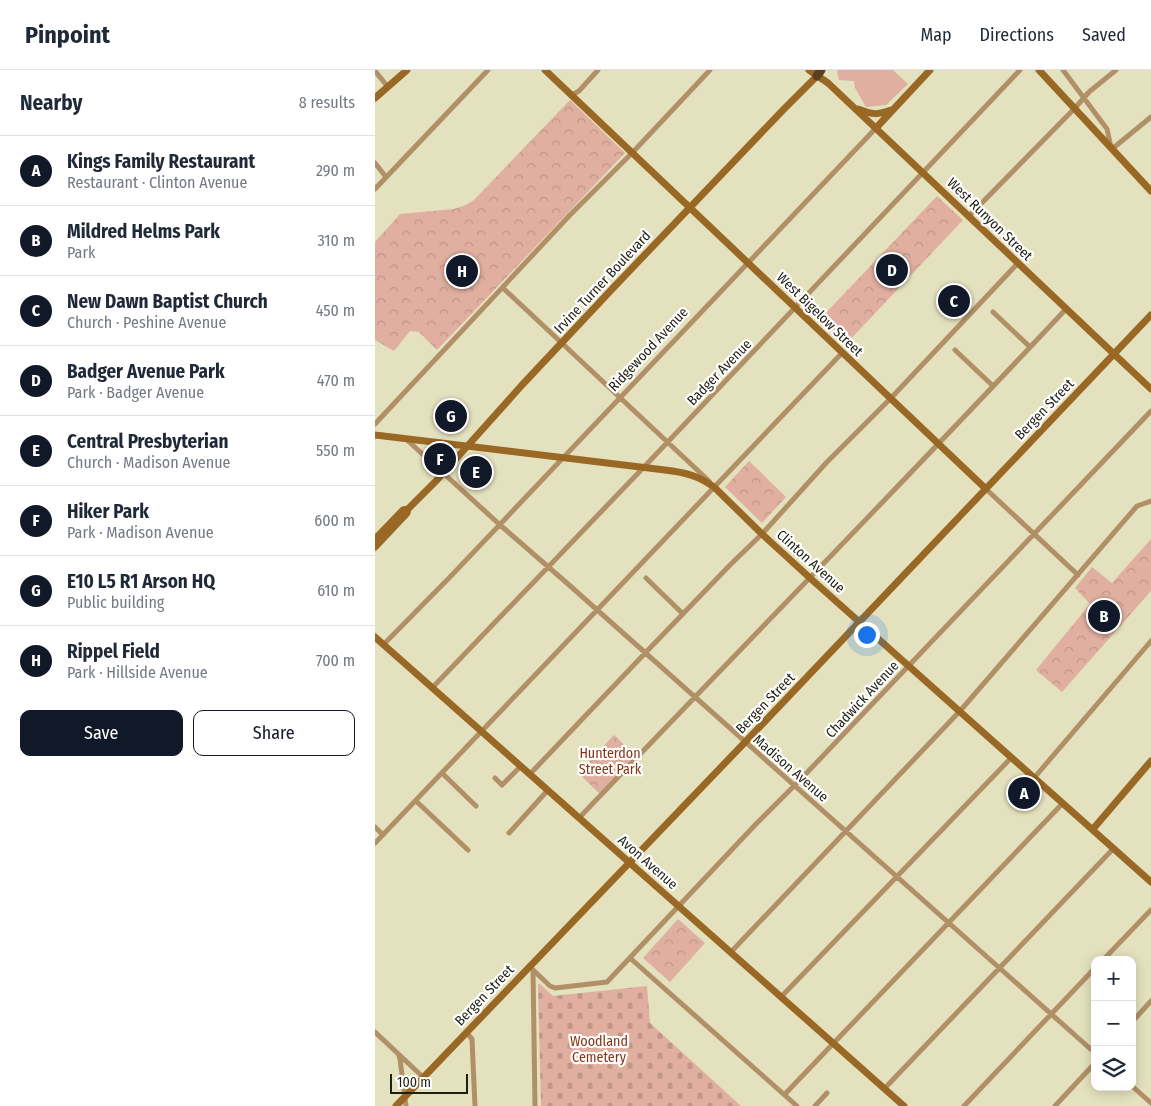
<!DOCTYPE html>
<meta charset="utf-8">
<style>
:root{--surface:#fff;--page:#f2f2f3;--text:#1f2937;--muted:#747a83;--line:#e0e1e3;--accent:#111827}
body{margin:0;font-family:"Fira Sans Condensed",sans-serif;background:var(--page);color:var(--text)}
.controls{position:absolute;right:15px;bottom:15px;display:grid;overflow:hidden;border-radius:10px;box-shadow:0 2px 12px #0003}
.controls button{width:45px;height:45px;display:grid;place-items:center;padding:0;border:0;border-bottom:1px solid var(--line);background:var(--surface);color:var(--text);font:25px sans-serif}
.scale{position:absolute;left:15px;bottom:12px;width:78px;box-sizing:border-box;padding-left:5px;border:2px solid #201f12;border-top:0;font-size:14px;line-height:18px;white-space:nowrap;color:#201f12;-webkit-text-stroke:4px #fff;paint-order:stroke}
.you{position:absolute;left:491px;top:564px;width:18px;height:18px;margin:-12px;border:4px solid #fff;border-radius:50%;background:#1a73e8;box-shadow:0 0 0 8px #1a73e833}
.badge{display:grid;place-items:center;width:32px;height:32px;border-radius:50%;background:var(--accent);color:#fff;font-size:16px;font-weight:700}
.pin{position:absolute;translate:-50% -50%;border:2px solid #fff;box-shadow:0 1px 5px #0006}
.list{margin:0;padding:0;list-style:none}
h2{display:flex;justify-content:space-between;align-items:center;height:65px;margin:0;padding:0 20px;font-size:21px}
h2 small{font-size:16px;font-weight:400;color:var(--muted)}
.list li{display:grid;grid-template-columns:32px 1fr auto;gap:15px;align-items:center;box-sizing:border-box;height:70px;padding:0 20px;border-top:1px solid var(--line)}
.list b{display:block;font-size:19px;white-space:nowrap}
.list p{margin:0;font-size:16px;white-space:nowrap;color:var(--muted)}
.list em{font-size:16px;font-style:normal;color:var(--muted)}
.actions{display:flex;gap:10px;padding:15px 20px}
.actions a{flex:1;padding:11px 0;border:1px solid var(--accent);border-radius:10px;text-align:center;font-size:18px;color:var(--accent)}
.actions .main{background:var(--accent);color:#fff}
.icon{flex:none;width:28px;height:28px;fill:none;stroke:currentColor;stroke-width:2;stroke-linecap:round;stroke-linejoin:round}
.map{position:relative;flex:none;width:776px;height:1036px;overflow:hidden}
header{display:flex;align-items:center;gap:30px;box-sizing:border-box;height:70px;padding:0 25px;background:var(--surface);border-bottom:1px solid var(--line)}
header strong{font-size:24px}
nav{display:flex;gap:28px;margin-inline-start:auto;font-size:18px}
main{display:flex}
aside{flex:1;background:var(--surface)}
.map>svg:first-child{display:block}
.green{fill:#e0af9f}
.cemetery{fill:url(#cemetery-stones)}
.park{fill:url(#park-crowns)}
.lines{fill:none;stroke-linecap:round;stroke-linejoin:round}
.street{stroke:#b19068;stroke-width:5}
.secondary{stroke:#996824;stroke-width:7}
.highway{stroke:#5a401f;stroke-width:9}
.labels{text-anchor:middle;stroke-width:4.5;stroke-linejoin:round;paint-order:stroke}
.street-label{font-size:14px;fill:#201f12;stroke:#fff}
.park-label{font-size:14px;fill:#873415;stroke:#fff}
</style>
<header>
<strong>Pinpoint</strong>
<nav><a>Map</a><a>Directions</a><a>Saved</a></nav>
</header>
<main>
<aside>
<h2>Nearby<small>8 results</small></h2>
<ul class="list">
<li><span class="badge">A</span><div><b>Kings Family Restaurant</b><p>Restaurant · Clinton Avenue</p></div><em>290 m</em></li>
<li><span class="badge">B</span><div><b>Mildred Helms Park</b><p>Park</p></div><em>310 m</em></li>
<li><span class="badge">C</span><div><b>New Dawn Baptist Church</b><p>Church · Peshine Avenue</p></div><em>450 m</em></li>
<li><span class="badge">D</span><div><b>Badger Avenue Park</b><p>Park · Badger Avenue</p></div><em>470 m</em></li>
<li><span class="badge">E</span><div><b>Central Presbyterian</b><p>Church · Madison Avenue</p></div><em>550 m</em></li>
<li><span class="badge">F</span><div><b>Hiker Park</b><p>Park · Madison Avenue</p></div><em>600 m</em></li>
<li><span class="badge">G</span><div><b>E10 L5 R1 Arson HQ</b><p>Public building</p></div><em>610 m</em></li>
<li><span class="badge">H</span><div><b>Rippel Field</b><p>Park · Hillside Avenue</p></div><em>700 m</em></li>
</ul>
<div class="actions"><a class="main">Save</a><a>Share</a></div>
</aside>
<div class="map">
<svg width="776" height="1036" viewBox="0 0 776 1036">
<defs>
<pattern id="cemetery-stones" width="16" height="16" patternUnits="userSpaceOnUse" patternTransform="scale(1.25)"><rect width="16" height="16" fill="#e0af9f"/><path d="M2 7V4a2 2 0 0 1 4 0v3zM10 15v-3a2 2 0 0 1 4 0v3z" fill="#c09688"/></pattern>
<pattern id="park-crowns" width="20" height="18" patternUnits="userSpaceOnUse" patternTransform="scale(1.25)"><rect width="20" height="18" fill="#e0af9f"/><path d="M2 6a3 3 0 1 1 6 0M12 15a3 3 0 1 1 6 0" fill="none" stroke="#c09688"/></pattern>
</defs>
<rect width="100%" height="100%" fill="#e4e1be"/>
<path class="green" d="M462 0H518L533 14 511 35 491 37 480 18 479 11 464 10Z"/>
<path class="cemetery" d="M163 914H165L178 926 272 916 275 953 366 1036H166Z"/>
<path class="park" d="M195 30 250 83 62 280 44 262 35 261 19 281 0 270V172L25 144 79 139 91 135 99 130Z
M562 126 588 150 471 274 445 249Z
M52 377 74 380 76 382 65 394 51 381 50 379Z
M374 391 411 427 387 453 350 417Z
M776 469V521L687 622 661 600 715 534 700 518 717 497 737 513Z
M239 665 261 686 225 724 203 703Z
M303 849 330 873 295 912 268 888Z"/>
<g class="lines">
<path class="street" d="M688 0 732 59 736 77
M0 1 13 17
M197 25 204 21 223 0
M737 79 776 47
M0 93 11 107
M0 119 113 0
M594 146 700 38 714 22 741 0
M128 218 334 411
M618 242 655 277
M580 280 618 316
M0 354 195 145 257 83 335 0
M31 369 124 454 193 514 720 983
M611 419 703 505
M271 508 308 544
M8 575 75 507 501 58
M57 618 269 397 645 0
M67 703 101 736
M155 704 274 579 355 495 387 464 452 392 516 328 643 193
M120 708 127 715 146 696
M659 708 776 571
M41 731 93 780
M204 748C366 578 531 410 691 239
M0 757 8 765
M134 763 173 720
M0 773 467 283
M355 883 585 641 762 436 776 431
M255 888 422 1036
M728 890 776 840
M154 896 175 916 180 918 232 912 381 754 424 711 776 341
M158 900 160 1036
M406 927 636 688
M757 952 776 931
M0 962 48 1007
M91 962 97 969 100 1036
M24 986 25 989 31 1036
M757 1016 776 1033
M509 1019 738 779
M410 1024 688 733
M440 1036 452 1023
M589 1036 720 898
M680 1036 720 993"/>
<path class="secondary" d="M170 0 611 419
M434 0 453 13 776 319
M664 0 776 121
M0 28 32 0
M483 39C498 45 502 45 516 40
M501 58 555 0
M0 365 290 400C309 402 324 406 339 417L387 464 435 508 776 812
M0 469 28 440 33 439 62 410 147 315 239 217 409 39 442 6
M0 477 32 443 33 439
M0 567 529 1036
M718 759 776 691
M21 1036 375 667 776 245"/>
<path class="highway" d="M442 6 446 0"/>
</g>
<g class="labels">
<g class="street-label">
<text transform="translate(615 149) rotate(44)" y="5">West Runyon Street</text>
<text transform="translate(227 212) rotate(-47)" y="5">Irvine Turner Boulevard</text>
<text transform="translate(445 244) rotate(44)" y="5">West Bigelow Street</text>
<text transform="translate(273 279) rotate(-47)" y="5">Ridgewood Avenue</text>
<text transform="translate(344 302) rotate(-46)" y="5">Badger Avenue</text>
<text transform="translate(669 339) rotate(-46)" y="5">Bergen Street</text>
<text transform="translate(436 491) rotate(42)" y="5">Clinton Avenue</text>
<text transform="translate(487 629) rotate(-47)" y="5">Chadwick Avenue</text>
<text transform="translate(390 633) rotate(-46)" y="5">Bergen Street</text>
<text transform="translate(416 698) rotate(41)" y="5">Madison Avenue</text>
<text transform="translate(273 792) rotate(41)" y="5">Avon Avenue</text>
<text transform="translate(109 925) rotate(-46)" y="5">Bergen Street</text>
</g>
<g class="park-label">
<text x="235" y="688">Hunterdon<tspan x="235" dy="16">Street Park</tspan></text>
<text x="224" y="976">Woodland<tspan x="224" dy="16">Cemetery</tspan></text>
</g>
</g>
</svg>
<div class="controls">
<button>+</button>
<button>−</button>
<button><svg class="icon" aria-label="layers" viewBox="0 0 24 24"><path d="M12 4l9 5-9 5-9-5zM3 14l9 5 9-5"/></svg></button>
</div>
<div class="scale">100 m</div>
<div class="you"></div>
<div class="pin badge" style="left:649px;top:723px">A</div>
<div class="pin badge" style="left:729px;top:546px">B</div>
<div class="pin badge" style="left:579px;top:231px">C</div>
<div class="pin badge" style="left:517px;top:200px">D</div>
<div class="pin badge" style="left:101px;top:402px">E</div>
<div class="pin badge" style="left:65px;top:389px">F</div>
<div class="pin badge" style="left:76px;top:346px">G</div>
<div class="pin badge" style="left:87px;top:201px">H</div>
</div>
</main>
